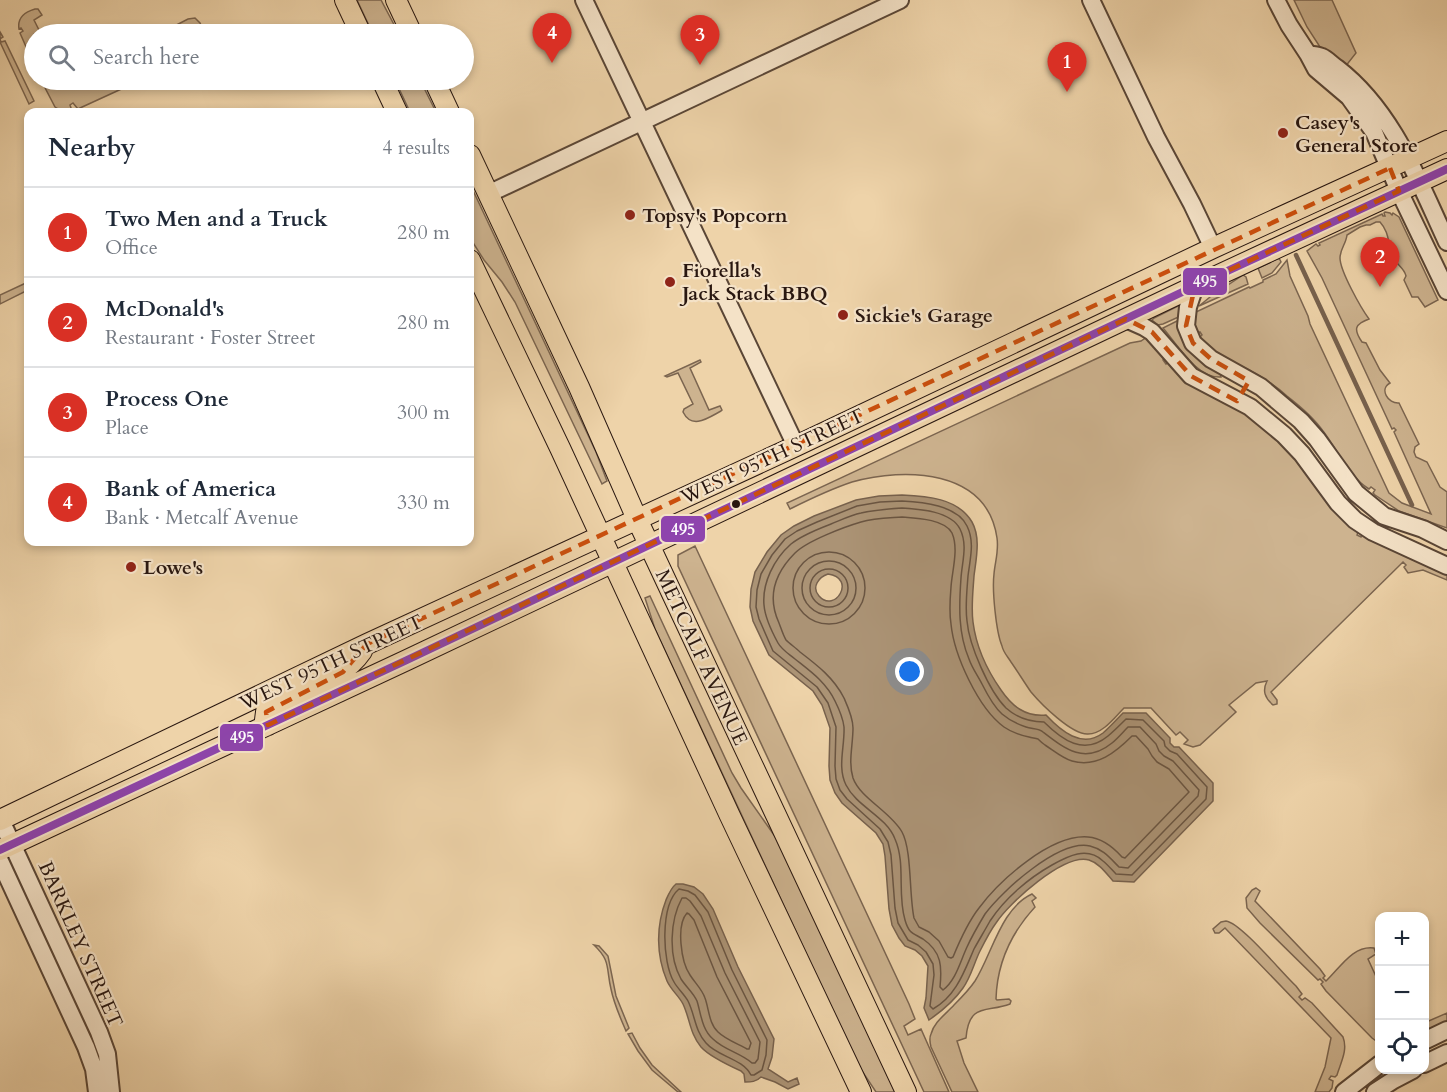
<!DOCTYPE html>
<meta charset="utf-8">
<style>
:root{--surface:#fff;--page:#f2f2f3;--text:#1f2937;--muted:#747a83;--line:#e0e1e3;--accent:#d93025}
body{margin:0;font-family:Cardo,serif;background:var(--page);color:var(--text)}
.controls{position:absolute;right:18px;bottom:18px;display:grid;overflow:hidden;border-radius:12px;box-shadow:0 3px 9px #0003}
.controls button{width:54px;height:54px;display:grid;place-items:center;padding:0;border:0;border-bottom:2px solid var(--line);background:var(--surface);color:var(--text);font:30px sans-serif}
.you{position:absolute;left:910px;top:672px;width:21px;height:21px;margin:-15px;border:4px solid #fff;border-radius:50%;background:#1a73e8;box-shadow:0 0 0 9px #1a73e833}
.badge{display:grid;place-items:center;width:39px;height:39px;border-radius:50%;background:var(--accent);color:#fff;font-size:20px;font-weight:700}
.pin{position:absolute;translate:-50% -50px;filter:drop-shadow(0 2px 3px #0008)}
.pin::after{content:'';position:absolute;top:32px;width:21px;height:18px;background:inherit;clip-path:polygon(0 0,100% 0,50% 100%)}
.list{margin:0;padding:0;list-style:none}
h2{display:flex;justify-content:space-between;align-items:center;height:78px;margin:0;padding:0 24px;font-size:26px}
h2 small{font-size:20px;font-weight:400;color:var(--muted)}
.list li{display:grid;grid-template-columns:39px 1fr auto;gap:18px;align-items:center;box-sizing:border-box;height:90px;padding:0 24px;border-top:2px solid var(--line)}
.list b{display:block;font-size:22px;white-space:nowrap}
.list p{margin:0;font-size:20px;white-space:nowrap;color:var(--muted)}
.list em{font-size:20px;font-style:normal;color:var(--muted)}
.icon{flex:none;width:33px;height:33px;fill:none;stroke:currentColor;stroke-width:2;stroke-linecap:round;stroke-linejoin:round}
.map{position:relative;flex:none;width:1447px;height:1092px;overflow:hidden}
.search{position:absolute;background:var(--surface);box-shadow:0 3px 9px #0003;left:24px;top:24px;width:450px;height:66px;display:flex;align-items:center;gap:15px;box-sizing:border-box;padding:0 21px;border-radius:33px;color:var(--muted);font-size:22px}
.panel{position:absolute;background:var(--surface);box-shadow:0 3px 9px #0003;left:24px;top:108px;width:450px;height:438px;border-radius:12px}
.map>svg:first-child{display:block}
.green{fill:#cdb38f;stroke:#7b6550;stroke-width:1.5}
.water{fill:#ab9375;stroke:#77614d;stroke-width:1.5;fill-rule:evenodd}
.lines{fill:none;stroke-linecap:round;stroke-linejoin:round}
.shore{stroke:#6a5542;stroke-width:1.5}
.stream{stroke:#77614d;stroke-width:4.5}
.minor-casing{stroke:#5a4636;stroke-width:20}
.major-casing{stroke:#291710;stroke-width:22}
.minor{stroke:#f4e2c7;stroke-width:16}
.major{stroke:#eed3a9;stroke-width:20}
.bus-1-casing{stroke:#f4e2c7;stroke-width:12}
.bus-1{stroke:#8e44ad;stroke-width:8}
.marked{fill:none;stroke:#cb4f0d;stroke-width:4.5;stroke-dasharray:12 8;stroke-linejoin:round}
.poi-dot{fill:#8f2418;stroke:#f4e2c7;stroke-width:2}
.bus-dot{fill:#291710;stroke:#f4e2c7;stroke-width:2}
.labels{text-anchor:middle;stroke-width:4.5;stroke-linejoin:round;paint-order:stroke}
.poi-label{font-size:20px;font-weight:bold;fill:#291710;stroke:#f4e2c7;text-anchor:start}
.street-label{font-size:20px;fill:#291710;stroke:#f4e2c7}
.line-badge{stroke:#f4e2c7;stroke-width:2}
.badge-label{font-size:16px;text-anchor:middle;font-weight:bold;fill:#fff}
</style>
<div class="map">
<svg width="1447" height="1092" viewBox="0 0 1447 1092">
<rect width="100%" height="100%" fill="#eed3a9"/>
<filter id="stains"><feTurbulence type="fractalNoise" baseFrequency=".00333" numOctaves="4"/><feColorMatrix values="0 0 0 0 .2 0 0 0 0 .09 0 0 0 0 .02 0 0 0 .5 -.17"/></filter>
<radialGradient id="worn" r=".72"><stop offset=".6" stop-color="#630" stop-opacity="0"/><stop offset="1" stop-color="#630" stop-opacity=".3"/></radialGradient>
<path class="green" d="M357 0H381L399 34H373Z
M1294 0H1332L1356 53 1345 67 1320 47 1307 27Z
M35 9H38L42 15 34 20 41 34H34V65L20 33 23 31 21 28 19 29C17 17 25 12 35 9Z
M195 18 200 23 205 34H159L188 19Z
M0 32 3 37 0 39 1 42 5 41 34 101 29 104 0 42Z
M41 80H141L80 108 78 109 73 103 70 105 72 111C66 111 60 111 55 107Z
M395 80H420L436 112H410Z
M470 184 596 452 607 481 602 484 515 302 502 282 484 260 470 238Z
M1385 212 1390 213 1392 215 1393 213 1399 217 1438 300 1425 307 1418 297H1412L1404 280 1406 276C1404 268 1398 266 1395 260 1387 247 1391 234 1380 222H1376L1370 225H1366L1360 227 1347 235C1346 244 1340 249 1340 258 1340 271 1361 308 1369 319 1355 324 1353 329 1362 342L1366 343 1380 370 1390 383C1379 389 1388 404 1399 403L1419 444 1415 447 1414 452 1416 457 1427 462 1440 487 1447 492V528L1399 511 1375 495 1373 493 1375 490 1371 487 1369 489C1350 478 1337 449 1323 431 1314 418 1300 406 1287 396 1276 386 1262 377 1249 370 1232 360 1210 354 1200 337L1202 335 1200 332 1197 333 1196 332 1194 322 1196 312 1249 287 1250 288 1263 282V280L1276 274 1287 260 1290 276 1308 316 1310 324 1389 493 1402 503 1431 514 1394 432 1396 430 1394 428 1392 429 1322 278 1307 251 1316 244 1318 246 1320 245 1319 243 1382 214 1383 216H1385L1384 213Z
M1279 258 1281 262 1272 273 1262 278 1258 268Z
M1243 275 1246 277 1248 284 1199 306 1210 297Z
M28 282V290L0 304V295Z
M1180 305H1182L1183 315 1163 324 1158 325 1152 320 1154 318Z
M1179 320 1220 373 1221 377C1197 379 1177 344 1163 328Z
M1147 337 1166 358 1163 360 1166 364 1168 362C1205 386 1245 408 1278 438 1292 451 1303 469 1314 485 1327 503 1343 517 1358 532L1357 535 1361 537 1362 534 1447 571V580L1423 570 1408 573 1404 567 1406 565 1403 562 1271 692 1277 700V704L1273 705C1265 698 1262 691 1267 681L1256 683 1229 705 1236 712 1200 745 1193 747 1184 744 1188 740 1180 732 1176 735 1151 708H1124C1115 717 1103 734 1088 734 1072 735 1041 704 1031 692 1024 682 1018 672 1011 662 1008 657 1003 652 1002 646 996 632 992 590 994 574 995 562 999 551 997 538 987 469 905 467 852 482 831 489 810 499 790 509L787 503 1130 343 1141 341Z
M700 360 701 362 690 368 709 410 720 406 722 410 721 411C708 418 692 430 683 412L684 409 693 404 678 373 667 377 665 376Z
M695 546 909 1004 915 1019 904 1026 908 1035 921 1029 949 1092H924L678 566V555Z
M650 596 732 773 741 788 781 845 897 1092H876L858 1065 655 629 645 598Z
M1256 888 1260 891 1255 901 1320 969 1325 976 1323 978 1326 981C1340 968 1353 945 1374 948L1376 954 1368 959 1379 983V1043L1372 1038 1326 991 1321 984 1323 982 1320 979 1318 980 1260 923 1247 908 1246 898 1252 890Z
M1032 894 1036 898 1032 901 1035 907C1011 933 997 964 996 999L997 1000 1009 999 1011 1001 1010 1004C987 1013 969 1002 966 1038L957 1041 964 1063 978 1092H952L931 1047C930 1043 929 1038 931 1034 934 1022 946 1014 954 1005 961 998 969 990 975 981 992 954 1001 908 1032 894Z
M1226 921C1241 923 1282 973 1296 986L1302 994 1299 997 1302 1000 1305 998 1312 1003 1343 1037C1348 1050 1341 1062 1337 1075L1335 1077 1331 1076 1329 1079 1333 1081 1332 1088 1329 1092H1315L1325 1067 1331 1038 1225 928 1219 933H1215L1213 929 1221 922Z
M594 945 599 946 608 956 616 996 629 1028 626 1031C620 1017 614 1004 611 989 606 968 611 961 594 945Z
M1447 1013V1022L1425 1032 1424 1023Z
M632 1033 640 1048 652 1065 681 1092H678L652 1070 638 1051 628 1034Z"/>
<path class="water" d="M902 495C926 496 958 498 972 522 981 538 976 559 974 576 973 591 971 608 973 622 976 646 987 670 1001 690 1012 706 1025 717 1046 715 1061 731 1082 749 1103 733 1110 727 1117 719 1123 713H1146L1170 738V743L1174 747H1179L1213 783V801L1134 882 1113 881C1106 873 1099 863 1089 860 1064 853 1009 903 996 923 990 931 985 941 980 951 974 963 971 977 963 988 954 1001 942 1011 929 1020L924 1008 926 998 928 966 922 956 915 950 905 946 899 938 892 925 889 909 885 856 883 844 876 833 842 803 835 793 830 780 829 766 830 728 822 705 813 691 769 655 753 621 750 607 751 589 755 572 767 552 781 535 794 526 814 516 856 500 879 496ZM828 574C857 578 835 614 819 596 811 587 819 577 828 574Z
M676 884H683L694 887 703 894 713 909 738 967 774 1039 772 1057 768 1069 788 1082 797 1078 799 1084 788 1089 775 1082 761 1077C756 1082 751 1082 745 1082L744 1074 741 1071C730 1066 709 1056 701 1047 690 1034 690 1019 683 1004 679 996 671 990 667 981 656 955 656 926 666 900 669 893 671 888 676 884Z"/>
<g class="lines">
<path class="shore" d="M902 501C922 502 957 505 967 526 975 542 970 559 968 576 967 590 965 607 967 621 969 645 989 691 1006 708 1016 717 1030 722 1044 722 1062 740 1084 756 1108 736 1114 731 1120 725 1126 719L1143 720 1164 741 1165 746 1170 751 1177 754 1207 787 1206 799 1132 875 1116 874C1112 870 1108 865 1103 861 1087 846 1068 856 1052 865 1029 878 1005 898 990 921 985 930 979 940 974 949 964 972 956 996 933 1009L930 1006 934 975 933 964 926 952 918 945 908 940 898 923 895 908 891 855 888 842 880 829 847 799 840 790 836 779 835 766 836 727 828 703 817 687 773 651 759 619 756 607 757 590 761 574 772 555 785 539 797 531 817 522 857 506 880 502Z
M902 508C919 509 951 511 960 529 968 545 962 562 961 578 959 606 958 633 969 659 972 668 978 676 982 684 987 694 993 706 1002 714 1009 720 1017 724 1026 727 1032 729 1039 728 1043 732 1065 749 1085 765 1112 743 1118 738 1123 732 1128 727H1140L1156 744 1159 751 1164 756 1173 761 1199 790 1198 796 1128 868 1119 867C1110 858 1103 849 1090 846 1059 839 1002 891 985 914 979 924 972 936 967 947 960 962 956 980 943 990L940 987C942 967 942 952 923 939 913 933 909 934 905 920 897 894 906 864 895 839 886 816 857 807 846 785 837 767 845 746 844 727 843 718 839 709 835 701 826 682 810 671 795 659 789 654 782 650 778 643 772 632 765 618 764 605 762 583 774 559 791 544 802 535 818 529 831 524 841 520 851 515 861 513 874 510 888 509 902 508Z
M902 517C915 518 945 519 952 533 959 549 952 571 951 587 950 599 949 612 951 624 954 655 978 708 1004 727 1011 732 1020 735 1029 737 1032 738 1035 738 1038 739 1040 741 1042 743 1045 745 1053 750 1062 758 1072 761 1097 768 1116 752 1132 736H1136L1148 749 1152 756 1157 762 1169 769 1189 792 1125 858 1122 857C1113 847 1102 838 1088 837 1051 834 1000 880 979 908 968 922 960 940 953 957L951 958 948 957 939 941 929 932 919 927 914 918C909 895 912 850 902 832 891 812 860 798 853 778 848 762 853 745 853 728 853 718 848 707 844 698 834 678 817 665 800 652 796 648 790 644 786 640 783 635 781 628 779 623 767 597 775 573 795 553 807 541 844 527 861 522 874 518 888 518 902 517Z
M793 588a36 36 0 1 1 72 0a36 36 0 1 1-72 0Z
M802 588a27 27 0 1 1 54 0a27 27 0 1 1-54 0Z
M810 588a19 19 0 1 1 38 0a19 19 0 1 1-38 0Z
M679 889 688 891 695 895 708 912 732 970 767 1040 766 1055 762 1070 754 1075H751C742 1058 718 1057 706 1043 695 1031 695 1015 688 1001 684 994 678 989 674 982 662 962 660 905 679 889Z
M682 898H686L690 901 701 916 725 973 760 1042 758 1059 755 1063H752C741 1053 724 1050 713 1039 702 1030 701 1014 697 1001 693 992 686 987 681 979 668 956 670 920 682 898Z
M687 913 689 914 694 920 717 977 751 1043 749 1049H747C738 1044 725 1039 718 1032 709 1024 709 1009 705 998 702 989 695 983 690 975 681 962 676 925 687 913Z"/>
<path class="stream" d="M1296 255 1412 505"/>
<g class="minor-casing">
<path id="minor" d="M584 0 796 446
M1091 0 1156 137 1192 204 1213 248
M1276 0 1289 25 1308 54 1316 69 1349 97 1374 132 1399 191 1447 291
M1308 54C1312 55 1318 55 1322 57 1327 59 1332 65 1337 68 1393 111 1418 180 1447 242
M488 194 900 0
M1195 286 1188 307 1186 326 1193 343 1211 359 1261 387 1301 421 1317 439 1356 493 1384 516 1423 529 1447 541
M1126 319 1144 327 1152 332 1191 376 1250 407 1284 435 1302 454 1338 503 1355 520 1373 532 1447 566
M0 818 99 1032 107 1054 111 1092
M0 861 86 1047 94 1069 97 1092
M1424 1041 1447 1030
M1424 1064 1447 1053
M1344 1092 1380 1064
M1375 1092 1392 1081 1413 1070"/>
</g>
<g class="major-casing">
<path id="major" d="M345 0 361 34
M396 0 412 34
M382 80 397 112
M434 80 449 112
M470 155 579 387 637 519 906 1092
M470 260 560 448 730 816 861 1092
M268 725 265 720 266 712C297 690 340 683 362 651
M0 820 367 644 796 446 1213 248 1447 141
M0 850 407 660 1195 286 1447 169"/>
</g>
<use href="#minor" class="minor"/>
<use href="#major" class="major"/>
<g class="bus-1-casing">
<path id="bus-1" d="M0 850 407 660 1195 286 1447 169"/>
</g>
<use href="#bus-1" class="bus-1"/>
</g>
<path class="marked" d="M1390 168 1399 191 1195 286 1186 326 1193 343 1211 359 1249 381 1237 401 1191 376 1152 332 1126 319 268 725 266 712 343 672 367 644Z"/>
<g class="poi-dot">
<circle cx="1283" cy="133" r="6"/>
<circle cx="630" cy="215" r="6"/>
<circle cx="670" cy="282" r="6"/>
<circle cx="843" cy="315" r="6"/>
<circle cx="131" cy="567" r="6"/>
</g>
<circle class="bus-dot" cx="736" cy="504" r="5"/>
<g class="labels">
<g class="poi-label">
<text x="1295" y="129">Casey's<tspan x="1295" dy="23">General Store</tspan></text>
<text x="642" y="222">Topsy's Popcorn</text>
<text x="682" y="277">Fiorella's<tspan x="682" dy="23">Jack Stack BBQ</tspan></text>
<text x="855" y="322">Sickie's Garage</text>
<text x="143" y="574">Lowe's</text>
</g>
<g class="street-label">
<text transform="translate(772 456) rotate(-25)" y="7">WEST 95TH STREET</text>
<text transform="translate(702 657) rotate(65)" y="7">METCALF AVENUE</text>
<text transform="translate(331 662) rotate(-25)" y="7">WEST 95TH STREET</text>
<text transform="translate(81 944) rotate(66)" y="7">BARKLEY STREET</text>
</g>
</g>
<g class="line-badge">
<rect x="1182" y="267" width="46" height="29" rx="6" fill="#8e44ad"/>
<rect x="660" y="515" width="46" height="28" rx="6" fill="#8e44ad"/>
<rect x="219" y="723" width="45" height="29" rx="6" fill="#8e44ad"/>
</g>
<g class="badge-label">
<text x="1205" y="287">495</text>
<text x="683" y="535">495</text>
<text x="242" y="743">495</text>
</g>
<rect width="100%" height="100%" filter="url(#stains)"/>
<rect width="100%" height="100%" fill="url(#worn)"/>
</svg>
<div class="controls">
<button>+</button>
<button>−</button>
<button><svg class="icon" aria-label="locate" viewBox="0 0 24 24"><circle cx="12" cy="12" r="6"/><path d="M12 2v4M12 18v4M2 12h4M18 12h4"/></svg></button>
</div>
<div class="you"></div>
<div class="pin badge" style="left:1067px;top:92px">1</div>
<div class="pin badge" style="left:1380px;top:287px">2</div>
<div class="pin badge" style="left:700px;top:65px">3</div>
<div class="pin badge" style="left:552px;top:63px">4</div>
<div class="search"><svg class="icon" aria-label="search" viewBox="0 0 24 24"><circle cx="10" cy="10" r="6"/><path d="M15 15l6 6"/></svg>Search here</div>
<section class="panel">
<h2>Nearby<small>4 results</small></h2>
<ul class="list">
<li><span class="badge">1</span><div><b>Two Men and a Truck</b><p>Office</p></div><em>280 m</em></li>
<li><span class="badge">2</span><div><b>McDonald's</b><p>Restaurant · Foster Street</p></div><em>280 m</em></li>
<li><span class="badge">3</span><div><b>Process One</b><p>Place</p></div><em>300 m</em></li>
<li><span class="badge">4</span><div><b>Bank of America</b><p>Bank · Metcalf Avenue</p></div><em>330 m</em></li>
</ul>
</section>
</div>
